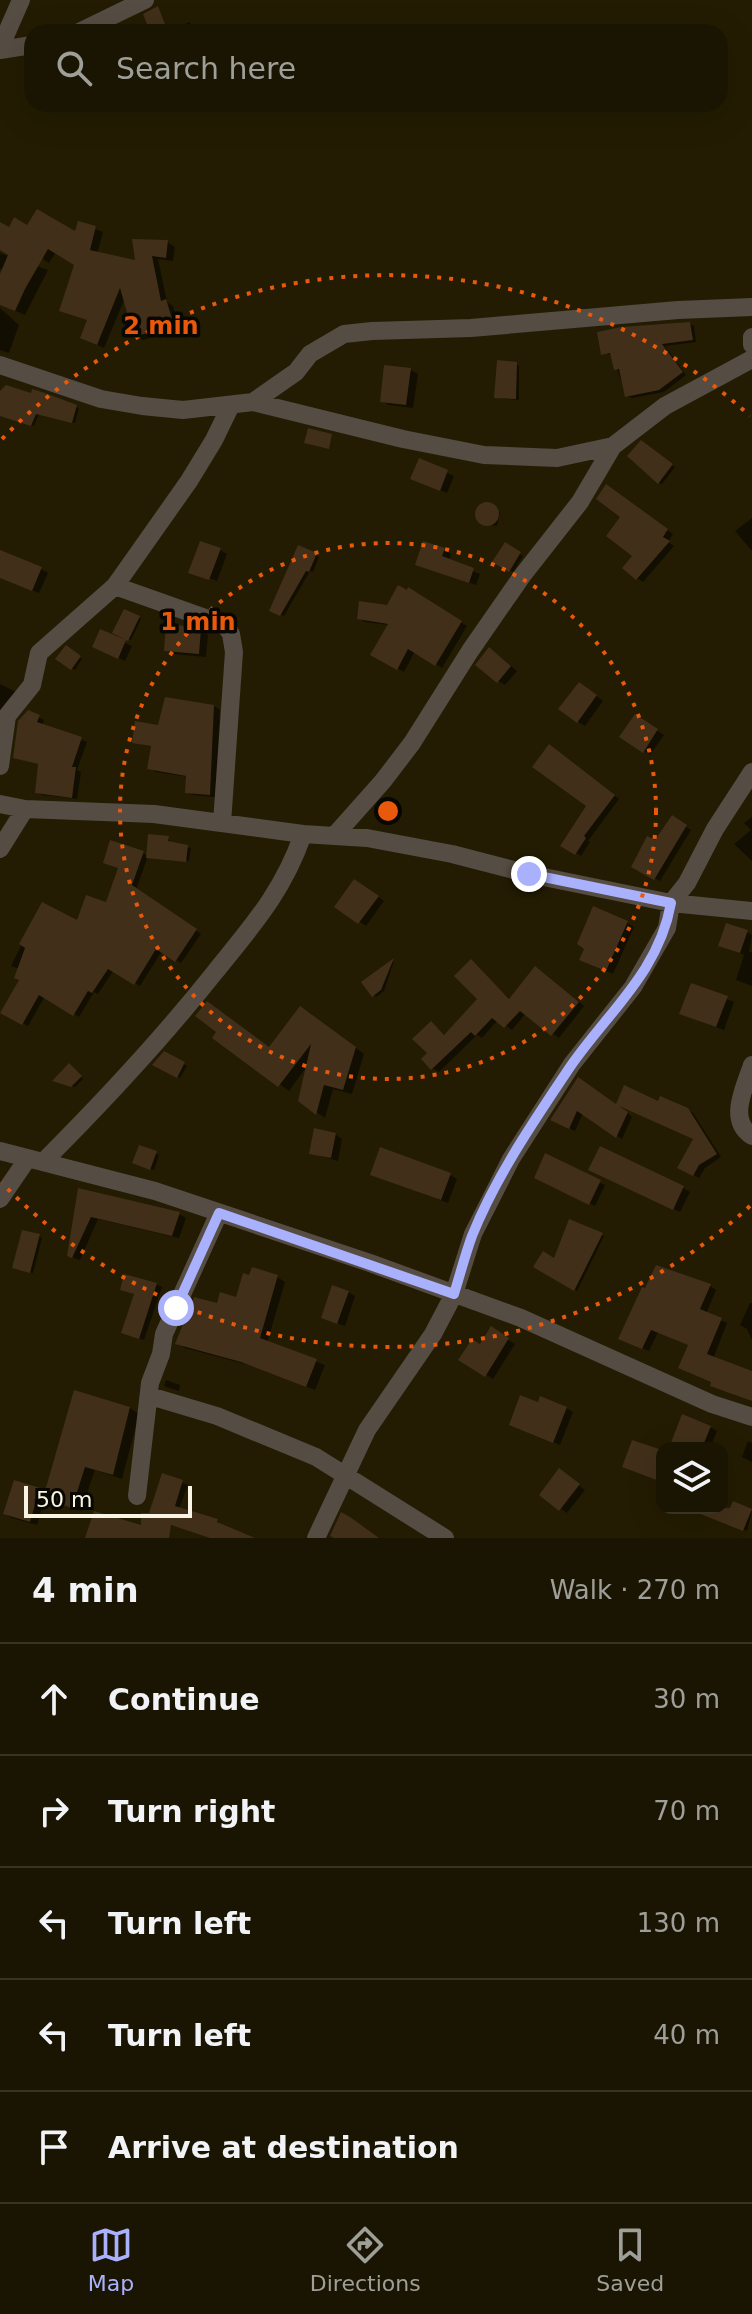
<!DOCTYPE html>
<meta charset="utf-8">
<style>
:root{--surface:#1a1502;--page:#272211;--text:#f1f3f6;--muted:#9f9f99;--line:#383424;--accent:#a9b0fc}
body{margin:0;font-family:"DejaVu Sans",sans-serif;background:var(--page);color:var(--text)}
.controls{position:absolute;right:24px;bottom:24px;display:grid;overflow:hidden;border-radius:16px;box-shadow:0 8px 32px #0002}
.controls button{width:72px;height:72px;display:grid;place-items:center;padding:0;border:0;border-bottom:2px solid var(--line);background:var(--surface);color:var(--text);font:40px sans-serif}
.scale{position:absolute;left:24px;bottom:20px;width:168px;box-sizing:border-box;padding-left:8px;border:4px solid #f9f5e5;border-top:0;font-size:22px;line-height:28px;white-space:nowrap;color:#f9f5e5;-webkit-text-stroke:6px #090701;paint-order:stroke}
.stop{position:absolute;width:24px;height:24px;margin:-18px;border:6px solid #a9b0fc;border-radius:50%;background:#fff}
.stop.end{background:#a9b0fc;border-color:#fff;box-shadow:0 2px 8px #0008}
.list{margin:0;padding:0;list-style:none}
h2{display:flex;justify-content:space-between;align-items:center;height:104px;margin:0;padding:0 32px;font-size:34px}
h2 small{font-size:26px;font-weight:400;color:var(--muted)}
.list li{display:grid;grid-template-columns:52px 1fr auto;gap:24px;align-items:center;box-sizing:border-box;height:112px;padding:0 32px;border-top:2px solid var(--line)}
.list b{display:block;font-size:30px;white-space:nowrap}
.list em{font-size:26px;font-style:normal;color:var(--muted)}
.icon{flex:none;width:44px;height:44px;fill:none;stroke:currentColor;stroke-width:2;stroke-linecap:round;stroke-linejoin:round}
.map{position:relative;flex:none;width:752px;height:1538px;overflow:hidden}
.search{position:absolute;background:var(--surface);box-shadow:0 8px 32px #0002;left:24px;right:24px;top:24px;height:88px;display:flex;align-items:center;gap:20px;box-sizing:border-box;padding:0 28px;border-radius:24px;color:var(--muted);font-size:30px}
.sheet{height:664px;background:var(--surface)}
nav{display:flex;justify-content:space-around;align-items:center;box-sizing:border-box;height:112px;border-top:2px solid var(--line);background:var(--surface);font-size:22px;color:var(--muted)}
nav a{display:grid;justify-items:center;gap:4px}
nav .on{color:var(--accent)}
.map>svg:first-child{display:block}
.shadow{fill:#0007}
.building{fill:#412f19}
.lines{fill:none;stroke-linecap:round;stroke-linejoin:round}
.street{stroke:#554c43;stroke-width:18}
.route{stroke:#a9b0fc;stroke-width:10}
.ring{fill:none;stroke:#e8590c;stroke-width:4;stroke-dasharray:4 8}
.centre{fill:#e8590c;stroke:#090701;stroke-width:4}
.ring-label{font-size:24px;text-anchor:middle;font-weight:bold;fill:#e8590c;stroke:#090701;stroke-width:7;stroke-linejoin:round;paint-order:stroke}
</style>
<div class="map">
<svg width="752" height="1538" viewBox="0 0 752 1538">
<rect width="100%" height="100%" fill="#231c02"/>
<path class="shadow" d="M189 22 199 32H171Z
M79 223 103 232 97 254 137 263 167 242 175 247 173 261 158 259 167 302 173 306 180 329 143 340 136 335 125 298 104 348 89 341V321L62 310 76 264 56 252 49 263 7 234 28 227 77 234Z
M0 253 48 270 25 315 0 304V279L4 270 0 269Z
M0 308 19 325 9 353 0 350Z
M690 324 694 326 696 342 665 346 686 375 664 392 632 398 627 396 612 355 603 353Z
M516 364 519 366V400L499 398 496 397Z
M411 370 418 374 413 408 389 405 382 401Z
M4 387 32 396 33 392 77 407 79 408 75 423 39 414 34 426 0 415V400Z
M642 443 675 467 662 484 659 483Z
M420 461 454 476 447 493 420 482Z
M612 490 673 534 668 542 674 546 643 582 637 578 635 555Z
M489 504 500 513 497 526 487 525 478 518V509L482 505Z
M752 518V551L735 531Z
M505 545 523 556 513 572 495 561Z
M299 548 319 557 313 572 310 571 284 616 272 610Z
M220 550 227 554 217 581 196 573Z
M444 550 451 554 449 561 480 574 476 585 425 568Z
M0 560 41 569 48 573 39 593 0 577Z
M409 590 467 626 442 668 415 651 404 672 373 654 389 625 365 622 359 618 388 607Z
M125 611 141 619 131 640 115 632Z
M200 631 208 635 206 657 173 654 166 650Z
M101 632 132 646 125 661 102 650Z
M66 648 82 659 75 670 58 659Z
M496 653 517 671 505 685 498 681Z
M0 684 18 693 0 732Z
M586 688 603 701 585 726 578 722Z
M214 706 220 710 215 797 193 795 187 792 188 777 156 772 149 768 153 747 134 742 159 727Z
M28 712 44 720 42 725 87 742 77 770 81 772 77 799 42 795 37 792 40 765 15 757Z
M643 721 664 735 650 755 644 751Z
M555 750 619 799 588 841 590 842 581 856 563 845 589 805Z
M752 817V861L734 844 751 830 744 823Z
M673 818 691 830 660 881 633 866 655 843Z
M168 838 170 843 191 848 189 861 148 856 136 890 201 934 181 963 162 951 140 986 114 970 98 994 94 992 79 1017 45 996 28 1026 3 1012 21 980 20 969 11 966 42 904 78 923 107 904 143 853 148 856Z
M362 885 384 901 366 926 337 906Z
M627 923 634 927 613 974 589 963Z
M747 932 752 935 749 952H752V986L736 980 744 955 721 945Z
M394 961 384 991 376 997 364 982Z
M471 962 511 1000 542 972 584 1006 559 1038 526 1013 512 1030 498 1020 482 1038 477 1035 439 1072 432 1068 431 1024 446 1036 479 999Z
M692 985 734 1002 724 1030 689 1017Z
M310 1014 364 1054 352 1094 333 1089 325 1118 300 1101 308 1065 289 1091 215 1037 270 1049Z
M165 1054 187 1066 180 1078 155 1064Z
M72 1068 83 1079 75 1087 57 1081Z
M579 1080 617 1106 625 1088 659 1104 662 1098 687 1110 693 1113 721 1157 705 1168 699 1178 680 1167 696 1139 618 1104 632 1117 622 1139 583 1113 575 1131 553 1120Z
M335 1134 342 1139 338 1161 311 1153Z
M140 1147 159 1155 154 1170 137 1164Z
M546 1156 605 1185 595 1206 536 1177Z
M598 1173 683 1188 690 1192 680 1212Z
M372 1174 450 1175 457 1179 448 1203Z
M79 1190 179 1214 186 1218 179 1238 98 1219 80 1260 76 1259 69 1255Z
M570 1222 604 1236 577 1291 536 1267 555 1260Z
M39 1236 42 1238 33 1273 18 1269Z
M277 1277 285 1282 267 1343 325 1365 315 1390 252 1366 185 1348 177 1344 218 1306 237 1300Z
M156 1284 162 1287 144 1340 129 1335 136 1295 122 1289Z
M710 1286 716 1290 706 1314 727 1323 713 1359 752 1373V1401L714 1382 690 1345 658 1332 649 1351 627 1342Z
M348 1292 355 1296 345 1326 330 1321Z
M750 1303H752V1340L747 1329 740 1325Z
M491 1329 515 1344 493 1379 461 1359 481 1346Z
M166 1380 180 1385 179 1391 164 1386Z
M75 1393 130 1408 139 1414 122 1479 95 1470 81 1511 45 1497 37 1525 12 1518 5 1514 40 1489 46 1494Z
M539 1404 566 1408 573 1412 560 1445 518 1428Z
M710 1427 717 1431 710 1448H685Z
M748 1441 752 1443V1462L742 1457Z
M566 1475 585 1490 567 1513 541 1495Z
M163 1476 188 1485 179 1509 217 1521 222 1526 250 1538H211L169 1524V1538H144Z
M662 1483V1501L656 1497Z
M734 1504 752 1511 747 1531 726 1522Z"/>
<path class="building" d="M158 6 168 32H150L143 14Z
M37 209 75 231 78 221 96 226 90 250 135 260 132 239 168 240 166 258 152 256 161 301 166 299 174 325 134 337 120 288 97 345 80 338 87 320 59 311 74 265 48 249 25 289 15 311 0 305V274L8 255 0 250V222L9 227 14 217 27 225Z
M690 322 693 340 662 344 683 372 659 390 625 397 619 369 614 370 610 353 601 355 597 332 621 327Z
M497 360 517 362 516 399 494 398Z
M384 365 411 368 406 405 380 402Z
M6 385 31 393 32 389 45 393 77 405 72 423 36 414 31 426 0 416V391Z
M308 428 332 434 329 449 304 443Z
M641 440 673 464 658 484 627 456Z
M419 458 448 470 440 491 410 479Z
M606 484 668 529 663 537 670 541 636 580 622 568 632 556 606 536 620 517 596 499Z
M475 514a12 12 0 1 1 24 0a12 12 0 1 1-24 0Z
M200 541 221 548 209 580 188 573Z
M423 541 445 548 442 556 474 568 469 583 415 565Z
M505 542 521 552 509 572 492 562Z
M298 545 317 553 309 572 306 571 280 616 269 611Z
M0 550 42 567 32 591 0 578Z
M398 585 407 590 408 587 462 621 435 666 408 649 397 670 370 655 388 624 357 619 359 601 387 605Z
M124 609 140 616 128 641 112 633Z
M166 623 201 629 199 654 164 651Z
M100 629 126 640 118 659 92 647Z
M66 645 81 656 71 670 55 659Z
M489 647 511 666 497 683 475 665Z
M579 682 597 695 577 723 558 709Z
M165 697 214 705 210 795 185 793 186 776 147 769 151 746 132 743 135 721 158 725Z
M28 710 40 715 37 722 82 737 72 767H76L72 798 35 793 38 764 13 758 18 721Z
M635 714 658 729 643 753 619 737Z
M549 744 615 795 584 836 586 838 575 855 560 846 586 806 532 767Z
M672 815 687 825 654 880 631 867 647 836 655 840Z
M148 834 169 836 168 841 188 845 186 862 146 858Z
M110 840 144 851 132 885 197 929 175 962 156 949 134 985 108 969 92 993 88 991 73 1016 39 995 22 1025 0 1013 19 980 14 978 25 948 19 944 42 902 77 920 86 895 106 902 118 868 103 863Z
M354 879 379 896 358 924 334 907Z
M593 906 628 921 606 971 579 960 584 949 577 944Z
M726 923 748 930 740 953 718 946Z
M394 958 381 990 372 997 361 982Z
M471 959 509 999 535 966 579 1002 551 1036 520 1011 504 1028 492 1018 475 1036 471 1032 431 1070 421 1059 427 1053 412 1039 431 1021 444 1035 477 999 454 976Z
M691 983 728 996 716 1027 679 1014Z
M207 1001 269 1047 300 1006 356 1047 343 1090 324 1085 316 1115 298 1101 311 1044 278 1087 212 1038 216 1032 195 1016Z
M164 1051 185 1062 177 1078 152 1065Z
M69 1063 82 1076 71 1087 52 1081Z
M578 1077 616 1104 624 1085 658 1101 660 1096 688 1108 717 1154 699 1165 693 1176 677 1168 693 1139 619 1106 628 1112 616 1138 577 1111 569 1129 550 1120Z
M314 1128 336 1133 331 1158 309 1154Z
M139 1145 157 1151 150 1170 132 1163Z
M600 1146 684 1186 673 1210 588 1170Z
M380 1147 451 1173 441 1200 370 1175Z
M545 1153 601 1180 589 1205 534 1178Z
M78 1188 180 1212 172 1236 91 1217 72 1258 67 1256Z
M569 1219 603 1233 574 1291 533 1267 543 1251 554 1258Z
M22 1230 40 1234 30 1273 12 1268Z
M656 1265 711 1284 700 1309 722 1318 707 1354 752 1371V1401L710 1386 711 1382 678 1368 688 1345 651 1330 642 1349 618 1339 642 1287 645 1288Z
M252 1267 278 1275 260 1338 317 1359 306 1387 241 1362 175 1344 194 1297 217 1303 220 1292 236 1297 243 1273 249 1275Z
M124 1274 157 1283 139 1339 121 1333 134 1294 120 1290Z
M332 1285 349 1291 337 1324 321 1318Z
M491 1326 509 1338 485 1377 458 1360 472 1339 480 1344Z
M74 1390 130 1407 113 1475 85 1467 72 1508 43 1498Z
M520 1395 538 1402 540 1396 567 1407 553 1443 509 1425Z
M682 1414 711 1426 702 1448H669Z
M632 1440 662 1450V1482L622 1467Z
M559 1468 580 1484 559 1511 539 1495Z
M162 1473 183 1480 175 1506 218 1519 217 1522 255 1538H210L171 1525 169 1538H85L94 1511 141 1525V1513H149Z
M14 1480 40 1488 30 1522 3 1514Z
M733 1501 752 1509 743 1531 688 1509 730 1508Z
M341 1512 350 1517 379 1538H334L330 1536Z"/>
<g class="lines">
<path class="street" d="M79 32 145 0
M0 48 21 0
M0 50 32 45
M752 337V345
M0 365 101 399 142 406 183 410 253 402 296 372 310 354 344 334 372 331 471 328 678 310 752 307
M253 402 403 439 484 455 557 458 613 446
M115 586 225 625 231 634 234 652 222 823
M0 766 7 716 32 685 39 653 115 586 189 481 214 440 231 405
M0 804 25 809 154 814 303 834 367 838 452 854 529 874 671 903 752 911
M335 835 383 781 412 743 470 651 522 576 580 502 613 446 665 406 752 359
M0 849 25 809
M752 1065C745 1087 727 1120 752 1136
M0 1151 155 1191 370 1263 521 1318 712 1404 752 1417
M43 1162C104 1101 161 1040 215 972 252 926 283 892 303 834
M0 1199 28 1158
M150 1396 217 1416 316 1457 445 1538
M137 1496 150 1383 161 1354 164 1334 219 1213
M316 1538 367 1430 433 1334 454 1294 473 1234 511 1159 572 1064 633 987 667 928 671 903 687 883 715 829 752 772"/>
</g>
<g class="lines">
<path class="route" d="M176 1308 219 1213 454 1294C460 1275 465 1255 472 1236 496 1176 534 1121 570 1067 607 1013 659 972 671 903L529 874"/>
</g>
<g class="ring">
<circle cx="388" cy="811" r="268"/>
<path d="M750 1206A536 536 0 0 1 2 1183M2 439A536 536 0 0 1 750 416"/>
</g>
<circle cx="388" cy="811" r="12" class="centre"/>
<g class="ring-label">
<text x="161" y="334">2 min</text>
<text x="198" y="630">1 min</text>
</g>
</svg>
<div class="controls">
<button><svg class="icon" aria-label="layers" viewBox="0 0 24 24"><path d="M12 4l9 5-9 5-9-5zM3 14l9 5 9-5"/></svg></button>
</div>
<div class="scale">50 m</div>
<div class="stop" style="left:176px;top:1308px"></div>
<div class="stop end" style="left:529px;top:874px"></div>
<div class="search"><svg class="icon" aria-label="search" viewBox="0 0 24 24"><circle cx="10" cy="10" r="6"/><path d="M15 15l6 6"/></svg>Search here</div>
</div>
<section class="sheet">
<h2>4 min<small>Walk · 270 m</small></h2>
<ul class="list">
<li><svg class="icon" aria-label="ahead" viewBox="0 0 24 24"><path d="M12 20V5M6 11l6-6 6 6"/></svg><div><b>Continue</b></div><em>30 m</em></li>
<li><svg class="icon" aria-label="right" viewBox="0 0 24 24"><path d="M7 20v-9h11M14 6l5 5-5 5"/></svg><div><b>Turn right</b></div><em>70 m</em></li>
<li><svg class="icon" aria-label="left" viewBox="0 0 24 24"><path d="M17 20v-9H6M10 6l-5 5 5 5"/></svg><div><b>Turn left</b></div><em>130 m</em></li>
<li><svg class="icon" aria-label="left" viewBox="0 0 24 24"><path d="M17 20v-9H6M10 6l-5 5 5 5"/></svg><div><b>Turn left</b></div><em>40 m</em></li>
<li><svg class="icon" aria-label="arrive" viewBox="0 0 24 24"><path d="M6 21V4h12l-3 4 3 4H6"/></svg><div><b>Arrive at destination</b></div></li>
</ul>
</section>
<nav>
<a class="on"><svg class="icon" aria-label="map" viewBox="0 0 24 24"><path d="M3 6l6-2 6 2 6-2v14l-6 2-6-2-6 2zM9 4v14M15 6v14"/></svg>Map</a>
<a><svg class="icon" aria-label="directions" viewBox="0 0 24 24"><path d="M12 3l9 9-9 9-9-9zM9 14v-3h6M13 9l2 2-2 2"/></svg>Directions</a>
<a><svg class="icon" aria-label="saved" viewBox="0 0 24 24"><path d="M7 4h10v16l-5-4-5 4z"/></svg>Saved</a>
</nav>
